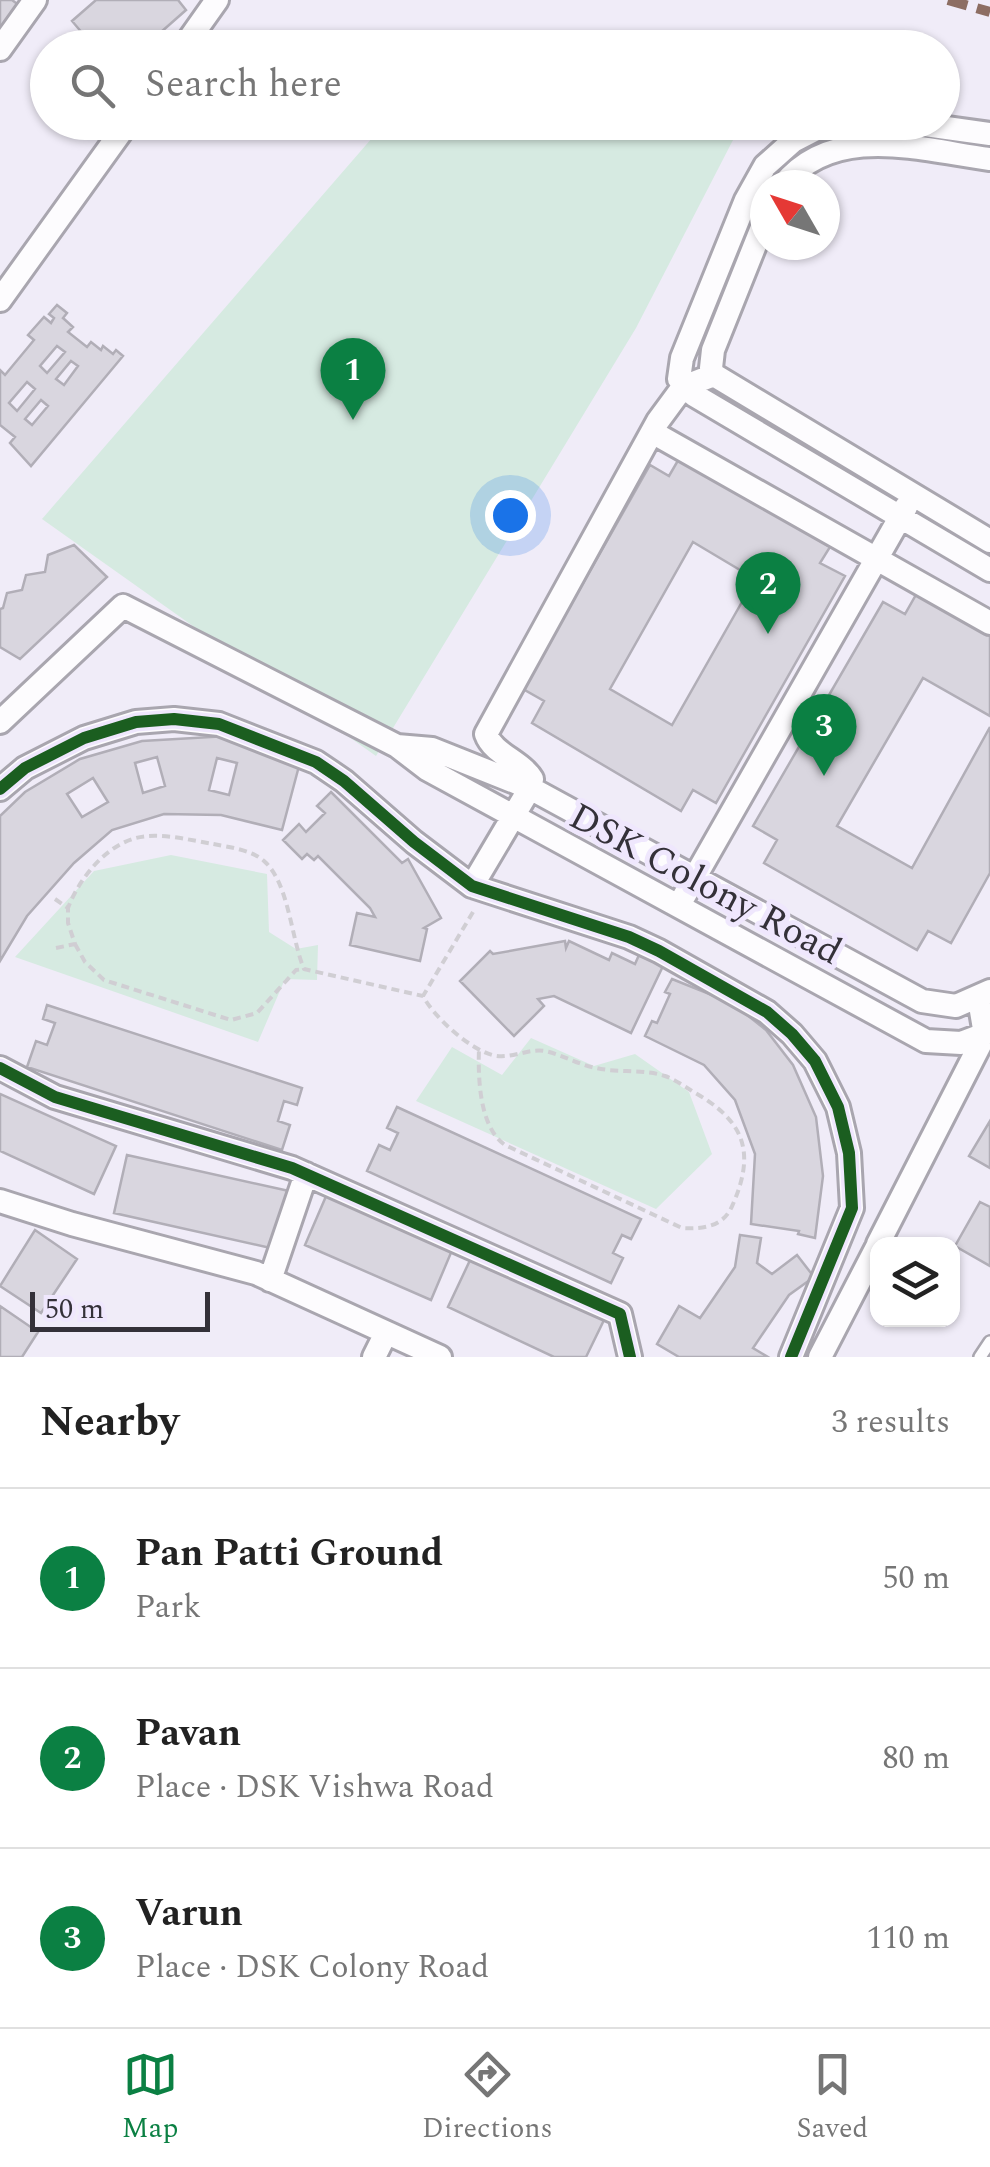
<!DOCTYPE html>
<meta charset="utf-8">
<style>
:root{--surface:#fff;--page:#f6f6f6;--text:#222;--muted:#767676;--line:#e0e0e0;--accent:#0b8043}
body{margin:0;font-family:Spectral,serif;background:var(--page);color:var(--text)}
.controls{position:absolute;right:30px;bottom:30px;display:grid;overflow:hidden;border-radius:20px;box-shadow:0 2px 8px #0004}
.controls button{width:90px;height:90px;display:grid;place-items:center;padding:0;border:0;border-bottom:2px solid var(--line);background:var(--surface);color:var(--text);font:50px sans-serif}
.compass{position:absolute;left:750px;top:170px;width:90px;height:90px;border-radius:50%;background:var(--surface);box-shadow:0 2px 8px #0004;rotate:309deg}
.scale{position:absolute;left:30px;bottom:25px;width:180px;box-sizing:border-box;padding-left:10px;border:5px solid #343139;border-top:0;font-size:28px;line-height:35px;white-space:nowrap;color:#343139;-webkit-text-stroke:8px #efe7fd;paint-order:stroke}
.you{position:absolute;left:510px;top:515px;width:35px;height:35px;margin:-25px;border:8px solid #fff;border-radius:50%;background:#1a73e8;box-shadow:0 0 0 15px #1a73e833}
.badge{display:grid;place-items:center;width:65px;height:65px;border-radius:50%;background:var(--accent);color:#fff;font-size:32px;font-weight:700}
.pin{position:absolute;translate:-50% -82px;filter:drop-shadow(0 2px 5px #0008)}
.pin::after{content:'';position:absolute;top:52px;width:35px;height:30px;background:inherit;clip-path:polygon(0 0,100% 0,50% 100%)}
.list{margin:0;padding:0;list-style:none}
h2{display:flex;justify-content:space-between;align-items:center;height:130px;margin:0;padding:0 40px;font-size:42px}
h2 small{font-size:32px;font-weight:400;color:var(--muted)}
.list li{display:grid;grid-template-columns:65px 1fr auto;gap:30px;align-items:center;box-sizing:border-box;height:180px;padding:0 40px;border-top:2px solid var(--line)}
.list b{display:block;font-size:38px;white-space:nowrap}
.list p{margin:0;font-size:32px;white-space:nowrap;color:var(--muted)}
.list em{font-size:32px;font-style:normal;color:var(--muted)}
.icon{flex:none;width:55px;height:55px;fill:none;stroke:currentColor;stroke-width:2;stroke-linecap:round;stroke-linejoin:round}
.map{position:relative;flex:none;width:990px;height:1357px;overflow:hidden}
.search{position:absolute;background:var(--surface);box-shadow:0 2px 8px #0004;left:30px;right:30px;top:30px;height:110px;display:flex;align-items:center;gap:25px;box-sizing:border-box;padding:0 35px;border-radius:55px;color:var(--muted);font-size:38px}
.sheet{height:670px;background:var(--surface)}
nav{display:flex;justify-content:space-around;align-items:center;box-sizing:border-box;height:140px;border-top:2px solid var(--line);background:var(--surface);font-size:28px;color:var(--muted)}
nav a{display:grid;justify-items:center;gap:5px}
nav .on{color:var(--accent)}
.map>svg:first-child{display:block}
.green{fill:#d6eae1}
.building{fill:#d9d6df;stroke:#b1aeb7;stroke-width:2.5;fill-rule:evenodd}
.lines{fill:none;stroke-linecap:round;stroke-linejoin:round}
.lane-casing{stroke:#a9a6af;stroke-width:16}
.street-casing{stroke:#a9a6af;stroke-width:28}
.path{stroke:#d0ced3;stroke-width:4;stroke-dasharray:8 5;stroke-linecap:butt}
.lane{stroke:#fdfcfe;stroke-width:11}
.street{stroke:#fdfcfe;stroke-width:22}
.quiet{stroke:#8d6e63;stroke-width:10;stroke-dasharray:20 10;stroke-linecap:butt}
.cycleway-casing{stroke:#efe7fd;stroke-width:19}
.cycleway{stroke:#1b5e20;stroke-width:12}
.labels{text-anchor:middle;stroke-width:10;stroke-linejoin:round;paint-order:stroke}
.street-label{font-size:38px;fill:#343139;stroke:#efe7fd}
</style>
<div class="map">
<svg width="990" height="1357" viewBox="0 0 990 1357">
<rect width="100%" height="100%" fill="#f0ecf8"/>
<path class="green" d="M385 123H632L733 140 636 328 376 756 42 519Z
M171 855 267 874 269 932 296 949 318 945 317 980 285 979 258 1042 15 957 94 871Z
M531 1038 594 1066 635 1054 689 1092 712 1154 656 1209 416 1101 452 1047 502 1075Z"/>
<path class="building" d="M0 0H12L24 9 0 40Z
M96 0H178L186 10 143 48H131L118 32 101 48H95L72 21Z
M57 305 67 313 63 318 73 327 68 332 87 347 91 342 101 350 103 346 113 354 116 350 123 356 31 466 10 443 15 437 0 425V370L5 375 34 340 28 335 44 317 51 323 54 318 49 314ZM57 346 65 352 47 373 40 366ZM71 361 78 366 64 385 56 379ZM27 382 35 389 17 411 9 403ZM41 400 48 406 32 425 25 419Z
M680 457 830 547 820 563 845 576 716 803 693 790 681 811 532 723 544 701 523 689 650 465 669 476ZM693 542 755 579 672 725 610 689Z
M74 545 107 577 20 659 0 647V609L3 608 7 593 22 590 26 575 45 572 48 555Z
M917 593 990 635V716L923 678 837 826 912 868 990 727V873L951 943 928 931 917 950 764 863 777 840 753 826 883 602 905 614Z
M228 736 299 766 282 830 221 815 164 814 112 830 74 863 27 916 0 961V816L25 792 80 759 142 741ZM157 757 165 786 143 793 135 763ZM217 758 237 763 229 795 209 790ZM93 778 108 802 82 817 67 794Z
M331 792 402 863 408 859 441 918 424 928 427 929 420 961 350 945 357 913 375 917 370 908 318 856 314 860 307 854 302 859 283 840 299 824 306 832 325 813 317 806Z
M565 941 566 948 569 941 609 960 612 953 635 964 639 955 663 966 631 1033 554 996 538 999 544 1006 514 1036 460 981 490 951 493 954Z
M672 979 732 1003 766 1030 793 1065 816 1117 823 1176 815 1238 798 1234 799 1231 751 1224 755 1154 735 1100 704 1065 645 1036 652 1021 657 1023 670 994 665 992Z
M47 1005 302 1088 297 1105 284 1101 278 1121 290 1125 282 1150 27 1067 36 1041 47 1045 55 1023 43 1019Z
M0 1094 116 1146 94 1194 0 1151Z
M397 1107 641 1219 631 1239 622 1235 613 1253 623 1258 611 1283 367 1171 379 1145 390 1150 398 1133 387 1128Z
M990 1121V1168L969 1156Z
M127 1155 289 1191 275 1249 114 1213Z
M327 1194 453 1248 431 1300 305 1245Z
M980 1202 990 1207V1266L955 1246Z
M35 1230 77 1259 41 1313 0 1286Z
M740 1235 761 1238 757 1263 772 1274 797 1255 814 1277 789 1295 753 1348 768 1357H679L657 1344 679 1306 700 1318 735 1267Z
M472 1256 604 1320 586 1357H554L448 1307Z
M0 1306 38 1332 22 1357H0Z"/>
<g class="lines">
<g class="lane-casing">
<path id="lane" d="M980 1357 990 1342"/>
</g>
<g class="street-casing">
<path id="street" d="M183 48 217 0
M0 49 35 0
M837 122 826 124 793 141 765 166 746 200 682 358 679 379 694 395 990 570
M904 122 990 134
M783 185C834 122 921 150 990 159
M765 220 713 350 711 368 714 375 990 541
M0 300 128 122
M652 432 990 623
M0 722 123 606 397 746 427 769 926 1041 961 1043 990 1032
M397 746 432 749 530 788 922 1001 956 1006 990 991
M0 789 25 768 84 738 136 722 174 719 219 724 316 762 344 781 414 842 472 886 629 937 659 951 767 1012 792 1034 815 1061 838 1107 849 1153 852 1208 791 1357
M472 886 530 788 532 779C521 761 493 754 486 734L658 421 683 387 714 375
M679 905 906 507
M0 1068 55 1097 292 1168 620 1314 630 1357
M0 1201 72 1224 256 1273 440 1357
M878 1244 985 1035 979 999
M270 1280 306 1174
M374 1357 386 1333
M820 1357 878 1245"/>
</g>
<path class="path" d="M55 899 68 908C79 879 105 846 136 838 159 832 190 840 213 844 229 847 252 850 264 861 289 883 291 938 304 969L423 996
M473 912 423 996C434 1017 468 1048 492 1055 510 1060 528 1048 545 1051 563 1055 579 1065 596 1068 618 1073 644 1069 665 1076 674 1079 684 1086 692 1091 742 1119 757 1149 733 1204 724 1227 704 1229 682 1228L505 1145C479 1127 478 1077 479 1048
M75 944 85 962 104 980 231 1020 257 1013 296 970 304 969
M56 948 75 944 68 923V908"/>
<use href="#lane" class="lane"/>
<use href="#street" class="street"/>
<path class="quiet" d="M948 0 990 12"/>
<g class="cycleway-casing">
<path id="cycleway" d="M0 789 25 768 84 738 136 722 174 719 219 724 316 762 344 781 414 842 472 886 629 937 659 951 767 1012 792 1034 815 1061 838 1107 849 1153 852 1208 791 1357
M0 1068 55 1097 292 1168 620 1314 630 1357"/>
</g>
<use href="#cycleway" class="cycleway"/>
</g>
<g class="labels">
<g class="street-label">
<text transform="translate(706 883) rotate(28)" y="13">DSK Colony Road</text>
</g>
</g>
</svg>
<div class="controls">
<button><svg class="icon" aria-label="layers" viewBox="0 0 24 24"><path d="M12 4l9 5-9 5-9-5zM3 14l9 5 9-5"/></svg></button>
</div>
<svg class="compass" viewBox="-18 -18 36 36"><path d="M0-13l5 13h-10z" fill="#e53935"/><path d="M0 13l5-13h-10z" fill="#767676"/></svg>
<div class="scale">50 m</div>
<div class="you"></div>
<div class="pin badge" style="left:353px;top:420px">1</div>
<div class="pin badge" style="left:768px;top:634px">2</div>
<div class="pin badge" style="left:824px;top:776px">3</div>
<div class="search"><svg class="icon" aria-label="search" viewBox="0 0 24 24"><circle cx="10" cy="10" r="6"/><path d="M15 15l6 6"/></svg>Search here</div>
</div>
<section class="sheet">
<h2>Nearby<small>3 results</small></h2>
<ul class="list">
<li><span class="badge">1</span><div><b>Pan Patti Ground</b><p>Park</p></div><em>50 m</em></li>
<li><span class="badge">2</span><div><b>Pavan</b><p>Place · DSK Vishwa Road</p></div><em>80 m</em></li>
<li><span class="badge">3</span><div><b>Varun</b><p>Place · DSK Colony Road</p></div><em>110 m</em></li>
</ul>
</section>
<nav>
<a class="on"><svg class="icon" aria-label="map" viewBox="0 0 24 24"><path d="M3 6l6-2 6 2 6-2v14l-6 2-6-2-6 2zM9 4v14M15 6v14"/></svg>Map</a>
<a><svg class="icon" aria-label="directions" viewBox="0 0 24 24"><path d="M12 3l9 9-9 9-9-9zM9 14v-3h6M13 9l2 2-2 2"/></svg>Directions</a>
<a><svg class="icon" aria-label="saved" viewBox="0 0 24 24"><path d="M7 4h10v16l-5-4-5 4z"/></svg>Saved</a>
</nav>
